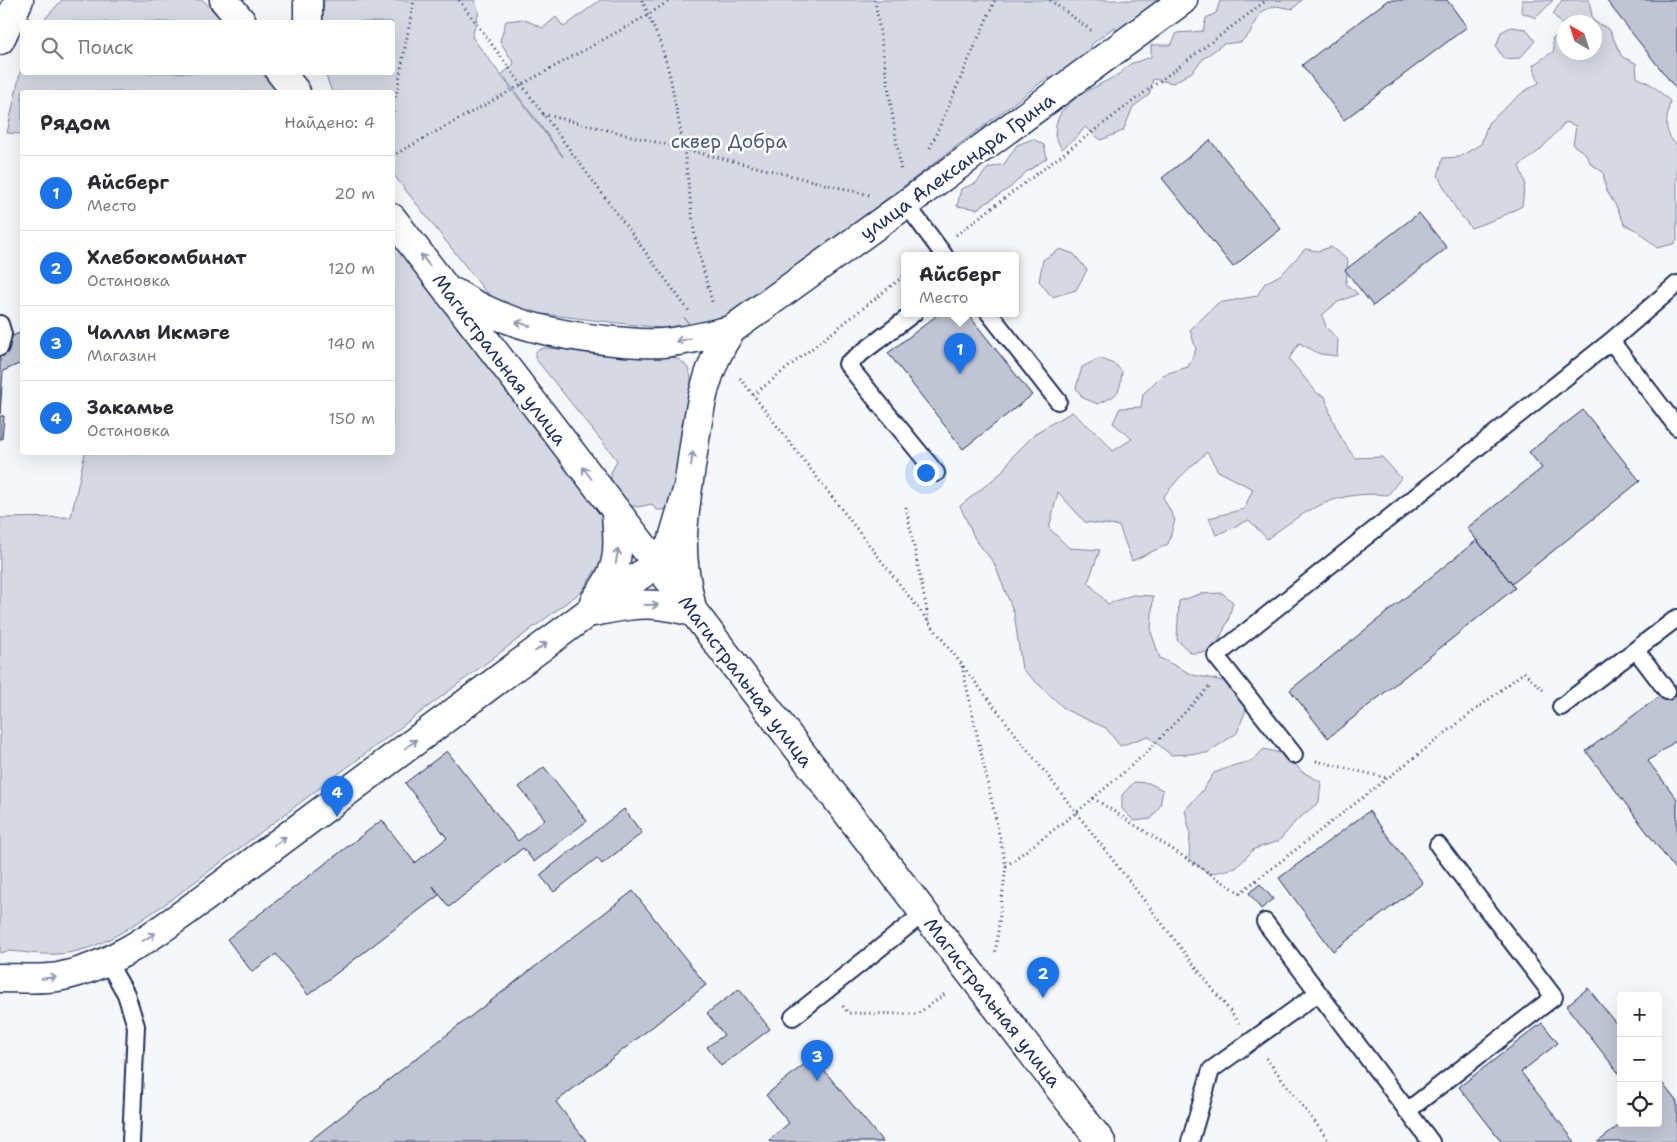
<!DOCTYPE html>
<html lang="ru">
<meta charset="utf-8">
<style>
:root{--surface:#fff;--page:#f7f7f7;--text:#2b2b33;--muted:#7c7c81;--line:#e1e1e2;--accent:#1a73e8}
body{margin:0;font-family:"Shantell Sans",sans-serif;background:var(--page);color:var(--text)}
.controls{position:absolute;right:15px;bottom:15px;display:grid;overflow:hidden;border-radius:5px;box-shadow:0 5px 20px #0002}
.controls button{width:45px;height:45px;display:grid;place-items:center;padding:0;border:0;border-bottom:1px solid var(--line);background:var(--surface);color:var(--text);font:25px sans-serif}
.compass{position:absolute;left:1557px;top:15px;width:45px;height:45px;border-radius:50%;background:var(--surface);box-shadow:0 5px 20px #0002;rotate:321deg}
.you{position:absolute;left:925px;top:472px;width:18px;height:18px;margin:-12px;border:4px solid #fff;border-radius:50%;background:#1a73e8;box-shadow:0 0 0 8px #1a73e833}
.badge{display:grid;place-items:center;width:32px;height:32px;border-radius:50%;background:var(--accent);color:#fff;font-size:16px;font-weight:700}
.pin{position:absolute;translate:-50% -41px;filter:drop-shadow(0 1px 2px #0008)}
.pin::after{content:'';position:absolute;top:26px;width:18px;height:15px;background:inherit;clip-path:polygon(0 0,100% 0,50% 100%)}
.popup{position:absolute;left:901px;top:252px;width:118px;height:65px;box-sizing:border-box;display:grid;place-content:center;border-radius:5px;background:var(--surface);filter:drop-shadow(0 1px 4px #0005);font-size:16px;white-space:nowrap;color:var(--muted)}
.popup b{font-size:19px;color:var(--text)}
.popup::after{content:'';position:absolute;left:50%;top:100%;margin-left:-10px;border:10px solid transparent;border-top-color:var(--surface)}
.list{margin:0;padding:0;list-style:none}
h2{display:flex;justify-content:space-between;align-items:center;height:65px;margin:0;padding:0 20px;font-size:21px}
h2 small{font-size:16px;font-weight:400;color:var(--muted)}
.list li{display:grid;grid-template-columns:32px 1fr auto;gap:15px;align-items:center;box-sizing:border-box;height:75px;padding:0 20px;border-top:1px solid var(--line)}
.list b{display:block;font-size:19px;white-space:nowrap}
.list p{margin:0;font-size:16px;white-space:nowrap;color:var(--muted)}
.list em{font-size:16px;font-style:normal;color:var(--muted)}
.icon{flex:none;width:28px;height:28px;fill:none;stroke:currentColor;stroke-width:2;stroke-linecap:round;stroke-linejoin:round}
.map{position:relative;flex:none;width:1677px;height:1142px;overflow:hidden}
.search{position:absolute;background:var(--surface);box-shadow:0 5px 20px #0002;left:20px;top:20px;width:375px;height:55px;display:flex;align-items:center;gap:12px;box-sizing:border-box;padding:0 18px;border-radius:5px;color:var(--muted);font-size:19px}
.panel{position:absolute;background:var(--surface);box-shadow:0 5px 20px #0002;left:20px;top:90px;width:375px;height:365px;border-radius:5px}
.map>svg:first-child{display:block}
.green{fill:#d6d9e2;stroke:#7884a0}
.building{fill:#c0c4d3;stroke:#1b2f5e}
.lines{fill:none;stroke-linecap:round;stroke-linejoin:round}
.lane-casing{stroke:#1b2f5e;stroke-width:20}
.secondary-casing{stroke:#1b2f5e;stroke-width:31}
.path{stroke:#1b2f5e;stroke-width:3;stroke-dasharray:1 4;stroke-linecap:butt}
.lane{stroke:#fff;stroke-width:16}
.secondary{stroke:#fff;stroke-width:28}
.oneway{stroke:#8d97ae}
.labels{text-anchor:middle;stroke-width:5;stroke-linejoin:round;paint-order:stroke}
.park-label{font-size:19px;fill:#4a5a7f;stroke:#fff}
.street-label{font-size:19px;fill:#1b2f5e;stroke:#fff}
</style>
<div class="map">
<svg width="1677" height="1142" viewBox="0 0 1677 1142">
<rect width="100%" height="100%" fill="#f6f7f9"/>
<filter id="ink" filterUnits="userSpaceOnUse"><feTurbulence type="fractalNoise" baseFrequency=".02" numOctaves="2"/><feDisplacementMap in="SourceGraphic" scale="10" xChannelSelector="R" yChannelSelector="G"/><feConvolveMatrix kernelMatrix="1 2 1 2 8 2 1 2 1" color-interpolation-filters="sRGB"/></filter>
<g filter="url(#ink)">
<path class="green" d="M62 0H203L223 22H42Z
M324 0H474L479 12 472 37 563 157V156L502 74 514 64 500 41 506 21 523 19 543 28 556 17 564 27 600 0H1170L1153 5 1120 31 1113 28 1092 44 1089 54 1057 81 1047 78 717 327 695 332 684 317 694 332 534 313C516 308 501 303 486 292L393 174 392 92H332L325 73 392 72V22H322Z
M1302 0 1293 9 1276 6 1262 11 1250 33 1241 42 1223 44 1204 58 1192 72 1173 83 1153 79 1149 95 1133 107 1123 131 1101 140 1085 127 1078 136 1062 149 1055 137 1056 124 1061 112 1078 96 1119 74 1130 64 1151 57V45H1171L1177 33 1203 31 1206 18 1216 13 1220 1Z
M1522 0H1553L1536 18 1521 12Z
M1562 0H1589L1593 21 1609 29 1622 57 1636 63 1637 77 1652 85 1670 101C1667 118 1662 132 1677 145V241L1673 244 1657 248 1638 231 1625 225 1616 206 1606 190 1603 172 1591 164 1585 153 1573 145 1576 126 1566 122 1540 150 1519 166 1525 182 1522 206 1499 218 1471 228 1456 209 1438 176 1443 158 1459 157 1481 144 1488 123 1523 92 1539 83 1533 65 1554 51 1552 39 1564 32V52H1594V22H1564V27L1553 14Z
M1511 27 1526 29 1535 41 1520 58 1504 59 1496 47 1501 32Z
M22 64V72L262 73 278 92H22V134L7 133Z
M1033 139 1044 145 1047 158 1025 173 1011 187 977 209 957 206 961 189 976 183 988 168 1004 164 1017 145Z
M393 240 599 507 607 526 603 558 582 591 168 902C133 925 101 951 58 954 42 955 24 952 8 951L0 953V518L71 517 85 453 392 452Z
M1331 247 1348 260 1346 284 1358 294 1338 302 1322 315 1326 327 1338 340 1337 356 1320 354 1299 343 1289 359 1318 394 1325 396C1331 419 1340 439 1355 458L1382 457 1401 478 1388 495C1336 490 1307 509 1267 539L1249 520 1216 535 1209 518 1244 509 1253 489 1218 471 1207 452 1181 476 1163 497 1175 520 1168 544 1132 561 1119 526 1085 522 1058 492 1049 528 1069 548 1100 550 1088 582 1108 604 1132 595 1153 596 1151 632 1160 658 1193 675 1235 683 1250 699 1237 733 1207 753 1171 755 1148 736 1120 746 1106 728 1066 710 1022 669 1014 613 994 563 975 539 960 506 1001 473 1013 456 1037 432 1072 412C1086 425 1102 436 1113 451L1132 439 1113 423 1120 408 1141 407 1143 394 1162 375 1188 367 1196 349 1190 330 1218 303 1257 296 1265 283 1282 274 1305 249 1318 251Z
M1060 249 1074 254 1087 270 1076 290 1052 297 1039 281 1043 260Z
M544 348 670 356C689 362 692 372 691 391L673 502 664 510H656L652 504 638 507 628 505 611 483V473L617 460 535 358V353L538 350Z
M1100 358 1116 365 1122 372C1120 394 1118 395 1098 404L1083 398 1076 388 1082 367Z
M1222 593 1233 602 1228 621 1213 652 1191 653 1177 640 1179 601 1200 594Z
M1264 749 1288 755 1301 771 1321 782 1319 802 1296 821 1279 841 1254 849 1236 868 1209 874 1189 859 1190 832 1185 810 1202 791 1214 773 1235 765 1252 761Z
M1134 782 1149 783 1163 790 1160 806 1151 819 1134 821 1122 809V795Z"/>
<path class="building" d="M1388 0H1447L1467 27 1344 120 1302 65Z
M1606 0H1677V90Z
M1210 140 1281 229 1233 267 1162 178Z
M1419 213 1447 248 1373 306 1345 270Z
M940 313H967L1032 395 963 449 888 353Z
M22 332 21 363 3 371 0 414V341Z
M1583 410 1640 481 1512 584 1467 528 1542 468 1529 452Z
M0 416H4L2 439H0Z
M1477 540 1515 588 1328 738 1290 690Z
M1677 683V740L1648 761 1677 799V872L1586 751Z
M447 751 518 841 545 819 519 787 544 767 587 821 534 862 523 848 449 907 433 886 439 895 308 995 276 954 252 972 227 939 382 820 415 863 447 838 405 783Z
M624 809 642 833 602 864 597 858 554 892 540 875Z
M1369 811 1423 883 1333 951 1279 878Z
M1260 884 1273 899 1261 909 1249 893Z
M633 891 706 985 556 1102 587 1142H308Z
M1588 988 1621 1030V1076L1566 1006Z
M739 989 770 1029 721 1066 707 1047 724 1035 707 1013Z
M1542 1023 1558 1043 1521 1072 1575 1142H1502L1459 1087Z
M813 1057 883 1142H771L769 1140 789 1123 766 1095Z
M1658 1078 1677 1102V1142H1598L1622 1123H1658Z"/>
<g class="lines">
<g class="lane-casing">
<path id="lane" d="M906 204 944 255
M914 313 847 364 936 473
M989 313 1058 401
M0 324 3 334 0 347
M1611 341 1677 427
M1636 650 1667 691
M1561 707 1677 618
M1294 755 1216 656 1611 341 1677 284
M1265 922 1431 1142
M107 961 126 994 136 1026 131 1142
M793 1017 924 913
M1407 1111 1554 997 1438 845
M1190 1142 1211 1070 1318 993"/>
</g>
<g class="secondary-casing">
<path id="secondary" d="M224 0 242 22
M308 22V0
M0 40 19 0
M280 72 296 92
M392 218 924 913 1101 1142
M455 293C502 324 558 336 614 341 635 343 657 345 678 341 696 339 713 334 731 330
M594 602C599 594 605 587 609 579 621 559 617 534 616 512
M691 604C687 586 683 567 683 548 682 519 688 489 692 460 699 411 703 373 731 330L906 204 1183 0
M593 612C614 608 635 603 657 605 669 606 681 609 693 612
M0 978C19 978 39 980 58 977 107 968 148 939 187 911L586 614 656 564 672 542 688 487"/>
</g>
<path class="path" d="M459 0 689 311
M642 0 662 47 670 76 684 149 695 238 713 305
M875 0 901 171
M1050 0 1092 31
M543 114 869 195
M392 117 414 0
M930 148 995 0
M392 156 648 15 670 0
M956 235 1267 0
M740 378 1239 1023
M753 395 905 275
M906 507 929 621
M962 666 1006 866 995 955
M1316 761 1387 778
M1093 798 1240 893 1524 672 1545 692
M1006 866 1077 812 1146 753 1210 686
M843 1006 848 1013 917 1014 945 994
M1266 1058 1330 1142"/>
<use href="#lane" class="lane"/>
<use href="#secondary" class="secondary"/>
</g>
<defs><path id="oneway-shaft" d="M-6 0H5M1.5-3L5.5 0L1.5 3" fill="none" stroke-width="1.6" stroke-linecap="round" stroke-linejoin="round" transform="scale(1.25)"/></defs>
<g class="oneway">
<use href="#oneway-shaft" transform="translate(425 260) rotate(-128)"/>
<use href="#oneway-shaft" transform="translate(523 324) rotate(-164)"/>
<use href="#oneway-shaft" transform="translate(683 340) rotate(169)"/>
<use href="#oneway-shaft" transform="translate(692 459) rotate(-82)"/>
<use href="#oneway-shaft" transform="translate(587 473) rotate(-127)"/>
<use href="#oneway-shaft" transform="translate(617 556) rotate(-81)"/>
<use href="#oneway-shaft" transform="translate(651 605) rotate(1)"/>
<use href="#oneway-shaft" transform="translate(541 647) rotate(-37)"/>
<use href="#oneway-shaft" transform="translate(411 744) rotate(-37)"/>
<use href="#oneway-shaft" transform="translate(280 841) rotate(-37)"/>
<use href="#oneway-shaft" transform="translate(149 937) rotate(-32)"/>
<use href="#oneway-shaft" transform="translate(49 978) rotate(-6)"/>
</g>
</g>
<g class="labels">
<g class="park-label">
<text x="729" y="148">сквер Добра</text>
</g>
<g class="street-label">
<text transform="translate(957 166) rotate(-36)" y="7">улица Александра Грина</text>
<text transform="translate(500 359) rotate(53)" y="7">Магистральная улица</text>
<text transform="translate(746 681) rotate(53)" y="7">Магистральная улица</text>
<text transform="translate(993 1002) rotate(52)" y="7">Магистральная улица</text>
</g>
</g>
</svg>
<div class="controls">
<button>+</button>
<button>−</button>
<button><svg class="icon" aria-label="locate" viewBox="0 0 24 24"><circle cx="12" cy="12" r="6"/><path d="M12 2v4M12 18v4M2 12h4M18 12h4"/></svg></button>
</div>
<svg class="compass" viewBox="-18 -18 36 36"><path d="M0-13l5 13h-10z" fill="#e53935"/><path d="M0 13l5-13h-10z" fill="#7c7c81"/></svg>
<div class="you"></div>
<div class="pin badge" style="left:960px;top:374px">1</div>
<div class="popup"><b>Айсберг</b>Место</div>
<div class="pin badge" style="left:1043px;top:998px">2</div>
<div class="pin badge" style="left:817px;top:1081px">3</div>
<div class="pin badge" style="left:337px;top:817px">4</div>
<div class="search"><svg class="icon" aria-label="search" viewBox="0 0 24 24"><circle cx="10" cy="10" r="6"/><path d="M15 15l6 6"/></svg>Поиск</div>
<section class="panel">
<h2>Рядом<small>Найдено: 4</small></h2>
<ul class="list">
<li><span class="badge">1</span><div><b>Айсберг</b><p>Место</p></div><em>20 m</em></li>
<li><span class="badge">2</span><div><b>Хлебокомбинат</b><p>Остановка</p></div><em>120 m</em></li>
<li><span class="badge">3</span><div><b>Чаллы Икмәге</b><p>Магазин</p></div><em>140 m</em></li>
<li><span class="badge">4</span><div><b>Закамье</b><p>Остановка</p></div><em>150 m</em></li>
</ul>
</section>
</div>
